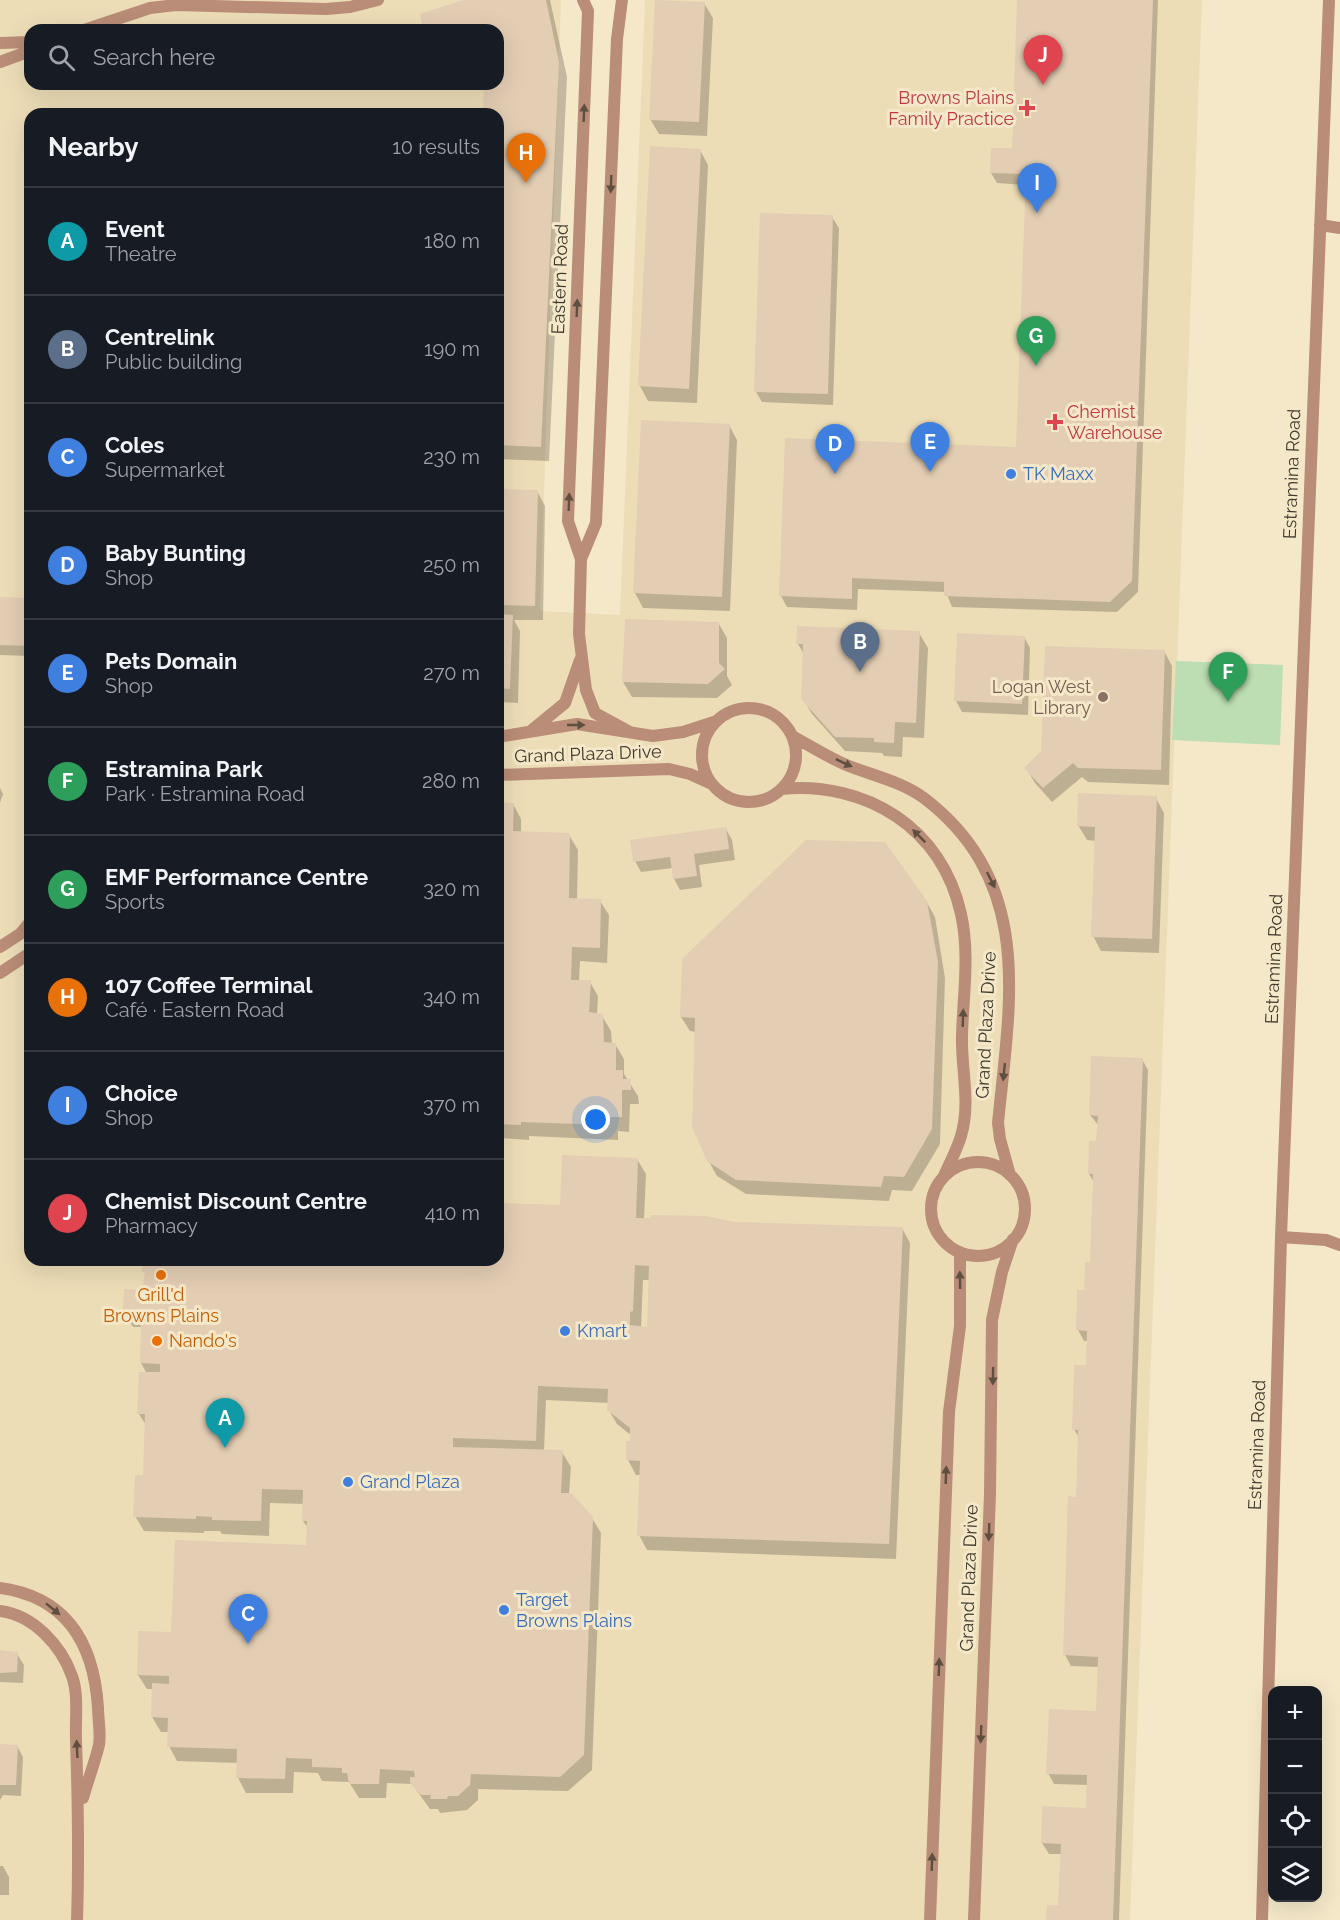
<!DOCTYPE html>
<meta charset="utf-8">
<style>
:root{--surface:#171b24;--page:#242831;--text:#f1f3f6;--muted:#9ea1a6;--line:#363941;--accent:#bbac9c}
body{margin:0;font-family:Raleway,sans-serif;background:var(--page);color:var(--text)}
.controls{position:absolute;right:18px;bottom:18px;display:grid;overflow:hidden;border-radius:12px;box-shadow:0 6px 24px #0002}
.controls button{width:54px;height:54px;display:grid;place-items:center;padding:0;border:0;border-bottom:2px solid var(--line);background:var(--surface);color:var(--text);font:30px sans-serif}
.you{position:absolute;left:596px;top:1120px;width:21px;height:21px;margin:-15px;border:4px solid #fff;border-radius:50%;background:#1a73e8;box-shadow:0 0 0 9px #1a73e833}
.badge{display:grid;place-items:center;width:39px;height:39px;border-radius:50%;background:var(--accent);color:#fff;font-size:20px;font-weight:700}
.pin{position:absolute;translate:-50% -50px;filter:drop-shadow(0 2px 3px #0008)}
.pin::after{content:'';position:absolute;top:32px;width:21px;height:18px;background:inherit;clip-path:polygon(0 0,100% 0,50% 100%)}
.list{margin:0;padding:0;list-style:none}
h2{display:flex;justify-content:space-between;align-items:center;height:78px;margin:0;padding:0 24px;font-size:26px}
h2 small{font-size:20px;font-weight:400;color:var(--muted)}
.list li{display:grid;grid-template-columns:39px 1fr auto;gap:18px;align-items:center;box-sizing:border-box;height:108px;padding:0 24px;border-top:2px solid var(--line)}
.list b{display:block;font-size:22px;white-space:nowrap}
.list p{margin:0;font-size:20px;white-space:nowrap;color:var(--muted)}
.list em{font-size:20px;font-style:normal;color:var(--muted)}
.icon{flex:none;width:33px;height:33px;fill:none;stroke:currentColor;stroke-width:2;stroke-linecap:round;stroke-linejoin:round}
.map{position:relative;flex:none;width:1340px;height:1920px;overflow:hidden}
.search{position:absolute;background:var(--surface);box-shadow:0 6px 24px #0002;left:24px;top:24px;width:480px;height:66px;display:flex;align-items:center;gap:15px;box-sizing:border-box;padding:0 21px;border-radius:18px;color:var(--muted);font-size:22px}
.panel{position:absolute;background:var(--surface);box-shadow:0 6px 24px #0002;left:24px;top:108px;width:480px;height:1158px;border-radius:18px}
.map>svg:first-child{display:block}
.built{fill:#edddb7;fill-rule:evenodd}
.green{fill:#bcdeb2}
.shadow{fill:#0003;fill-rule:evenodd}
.building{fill:#e3cdb3;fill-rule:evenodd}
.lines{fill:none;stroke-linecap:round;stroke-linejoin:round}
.minor{stroke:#b98d77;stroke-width:12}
.tertiary{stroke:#b98d77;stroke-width:12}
.oneway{fill:#5e4f40}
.health-dot{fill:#e0444e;stroke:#f5e8c9;stroke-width:2}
.shop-dot{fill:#3f7fe0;stroke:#f5e8c9;stroke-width:2}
.education-dot{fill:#8d6e63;stroke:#f5e8c9;stroke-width:2}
.food-dot{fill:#e8710a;stroke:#f5e8c9;stroke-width:2}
.labels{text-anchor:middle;stroke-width:6;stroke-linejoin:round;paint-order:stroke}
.health-label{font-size:18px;fill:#be3a42;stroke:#f5e8c9;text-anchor:end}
.street-label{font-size:18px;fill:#3f3a2e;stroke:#f5e8c9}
.shop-label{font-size:18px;fill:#366cbe;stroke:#f5e8c9;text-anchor:start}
.education-label{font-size:18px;fill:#785e54;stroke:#f5e8c9;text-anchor:end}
.food-label{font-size:18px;fill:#c56008;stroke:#f5e8c9}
</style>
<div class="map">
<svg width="1340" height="1920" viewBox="0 0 1340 1920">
<rect width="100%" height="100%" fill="#f5e8c9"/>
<path class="built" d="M0 0H561L540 611 620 615 645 0H1202L1130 1920H0ZM30 30H498V84H30ZM30 114H498V1260H30Z"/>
<path class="green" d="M1176 661 1283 665 1280 745 1172 740Z"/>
<path class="shadow" d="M467 0H550L567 77 549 461 498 459V114H484L486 84H498V30H424Z
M1019 0H1158L1138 592 1117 612 952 607 946 592 858 589 857 610 787 607 781 596 1017 448 1027 185 997 183 991 173 1013 150Z
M704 3 713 18 707 136 659 134 650 119Z
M700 150 708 165 697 403 648 401 640 386Z
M832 217 839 228 833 405 762 402 756 392Z
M729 425 737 440 730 611 643 608 635 593Z
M498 490 537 491 545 506 543 620H514L520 631 518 703 498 702Z
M0 598 30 599V656L0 655Z
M719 624 727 638V676L732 685 717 698 632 697 623 682Z
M919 633 928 648 924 738 903 737 902 757 884 756 882 753 845 751 812 714 803 699 805 656 798 644Z
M1024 637 1030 648 1028 715 962 712 956 701Z
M1164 651 1172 666 1169 785 1088 782 1082 777 1052 802 1035 783 1026 768Z
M0 788 3 794 0 803Z
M1156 798 1164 813 1159 953 1101 951 1093 936 1096 841 1087 840 1078 825Z
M498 803 513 804 521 819V833L569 835 578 850 577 900 600 901 609 915 607 963 580 961 579 981 590 982 598 996 597 1015 602 1016 611 1031 612 1044H615L624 1059V1074L638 1096 639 1104H630L629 1132 618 1131V1140L529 1136V1140L501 1138 500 1194Z
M726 829 732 840 735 860 699 865 702 887 680 890 674 879 673 868 641 872 635 861Z
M926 901 935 917 945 978 940 1144 912 1191 892 1190 889 1201 746 1194 717 1176 708 1160 696 1032 690 1031 681 1017Z
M1142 1059 1148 1070 1119 1920H1048L1060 1907 1062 1854H1049L1042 1843 1087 1809 1088 1785 1054 1784 1048 1773 1098 1712 1099 1667 1071 1666 1065 1655 1078 1498 1080 1439 1074 1429 1088 1366V1341H1084L1078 1330 1092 1263 1094 1182 1089 1174 1098 1143 1099 1126 1090 1115Z
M637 1159 646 1174 644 1220 902 1228 910 1243 896 1559 647 1550 639 1535 641 1475H636L628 1460 632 1436 617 1424 608 1409 609 1403 546 1400 544 1451 562 1452 571 1467 569 1494 592 1518 601 1533 592 1770 568 1791 478 1789V1800L467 1810 440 1813 438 1809H430L412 1784 387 1783 386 1798H359L349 1782 322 1781 318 1773 294 1772 293 1793H246L238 1778V1763L177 1761 169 1746V1732H161L152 1717 154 1689H147L138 1675 172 1634 307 1546 308 1528 303 1521 304 1504 270 1503 269 1536 222 1534 220 1531H204V1533L144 1531 135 1516 144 1476 146 1425 139 1414 147 1374 141 1363 142 1327H133L124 1312 143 1291 146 1282V1260H498V1204L561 1206ZM643 1280H650L649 1328H641Z
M0 1652 17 1654 24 1665 23 1683 0 1682Z
M0 1746H17L23 1757 21 1796 3 1795 0 1800Z
M0 1866H3L9 1877V1895H0V1902Z"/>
<path class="building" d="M463 0H546L559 62 541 447 498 445V114H483L484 84H498V30H423L420 14Z
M655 0 705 2 699 122 649 120Z
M1017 0H1153L1132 581 1110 602 944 596V582L852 578V599L779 596 785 438 1016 447 1026 174 990 173 991 148H1012Z
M650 146 701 149 689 389 638 386Z
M760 213 833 215 828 394 754 392Z
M641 420 730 424 722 597 633 593Z
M498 489 538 490 535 606 498 605Z
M0 597 30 598V646L0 645Z
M498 614 513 615 510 689 498 688Z
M625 619 719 622V663L725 669 708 684 622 682Z
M797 626 920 631 916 723 895 722 894 743 874 742V738L835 737 801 699 803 644H796Z
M957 633 1025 636 1022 704 954 701Z
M1045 646 1165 650 1161 770 1078 768 1073 763 1043 788 1024 768 1041 751Z
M1078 793 1157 796 1152 939 1091 937 1095 827 1077 826Z
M498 802 514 803 513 831 570 833 569 898 601 899 600 948 572 947 571 980H591L589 1012 603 1014 604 1042 616 1043V1070H623V1079H631V1090H622V1117H610V1125L521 1122V1125L498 1124Z
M726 827 729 849 694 854 697 876 673 879 670 857 633 862 630 840Z
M806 840 885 842 927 901 938 962 932 1129 904 1177 884 1176 881 1187 736 1180 707 1161 692 1127 695 1018 680 1017 682 959Z
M1091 1056 1143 1058 1113 1920H1046L1047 1905H1058L1061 1844 1041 1843 1042 1806 1086 1808 1087 1775 1046 1774 1049 1709 1096 1711 1098 1657 1063 1655 1068 1496 1076 1497 1078 1430H1072L1074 1365H1086L1087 1331 1076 1330 1077 1290H1084L1085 1262H1090L1093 1174H1088L1089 1141H1096L1098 1116 1089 1115Z
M562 1155 638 1158 636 1218H650L651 1215 706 1216 735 1222 903 1227 889 1544 637 1536 640 1461 626 1460V1441H630V1428L607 1410 608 1389 538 1386 536 1441 453 1438V1447L563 1450 561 1493H571L593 1517 584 1755 560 1777 471 1774 470 1785 458 1796H448L447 1799H430L431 1795H421L410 1783V1777H415L414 1771 380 1769 379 1784H349L347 1773H342V1768L312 1767V1759L286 1758 285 1779 236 1778 237 1749 167 1747 168 1718 151 1717 152 1683 169 1684V1676L137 1675 138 1631 171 1632 175 1540 306 1545 307 1521H302L303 1490 262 1489 261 1521 212 1520V1517L196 1516V1519L133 1517 135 1475H143L145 1414H137L139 1372H160V1364L140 1363 141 1313H123L124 1289 142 1290 145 1272H142L143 1260H498V1203L560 1205ZM635 1265 649 1266 647 1327 630 1325V1312L633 1311Z
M0 1650 18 1652 17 1672 0 1673Z
M0 1744 18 1745 16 1785H0Z"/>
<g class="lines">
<path class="minor" d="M622 0 617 39 596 523 581 559 579 634 586 690 595 713 628 731
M84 30 150 8 176 5 326 9 350 7 378 0
M0 43 30 42
M0 62 30 51
M1320 225 1340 228
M581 559 568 521 588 11 583 0
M532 730 565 703 580 660
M1281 1237 1326 1240 1340 1245
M1262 1920 1281 1237 1329 0"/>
<path class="tertiary" d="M702 755a47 47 0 1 1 94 0a47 47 0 1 1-94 0Z
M792 736C809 745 826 756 844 764 870 775 901 781 924 798 1035 883 1010 1001 998 1123L1000 1139 1010 1175
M498 737 577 724 653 736 683 732 717 721
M498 775 669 769 690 774 712 784
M781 789C867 781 942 828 961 914 970 954 963 996 962 1036 961 1069 971 1103 961 1136 957 1150 949 1164 943 1178
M0 947 20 934 30 922
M0 973 30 953
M931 1209a47 47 0 1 1 94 0a47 47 0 1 1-94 0Z
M0 1588C67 1597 94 1644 98 1708 98 1719 101 1733 99 1745 95 1762 88 1780 83 1798
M0 1611C33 1615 61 1645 72 1676 79 1695 75 1720 76 1740 78 1800 79 1860 77 1920
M930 1920 949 1412 960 1326V1252
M974 1920 990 1494 992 1320 1002 1272 1013 1239"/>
</g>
<defs><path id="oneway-solid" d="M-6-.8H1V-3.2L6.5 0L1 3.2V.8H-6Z" transform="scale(1.5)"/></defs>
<g class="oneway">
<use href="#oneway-solid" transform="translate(584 113) rotate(-88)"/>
<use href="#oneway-solid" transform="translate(611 184) rotate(92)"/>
<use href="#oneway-solid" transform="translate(577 308) rotate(-88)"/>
<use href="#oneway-solid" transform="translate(569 502) rotate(-88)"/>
<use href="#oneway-solid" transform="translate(576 725)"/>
<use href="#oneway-solid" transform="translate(844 763) rotate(25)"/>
<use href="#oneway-solid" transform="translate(919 836) rotate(-135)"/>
<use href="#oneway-solid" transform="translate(991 880) rotate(63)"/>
<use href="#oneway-solid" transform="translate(963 1018) rotate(-88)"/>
<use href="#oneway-solid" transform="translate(1004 1072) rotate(96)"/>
<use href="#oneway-solid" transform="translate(960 1280) rotate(-91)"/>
<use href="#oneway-solid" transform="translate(993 1376) rotate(91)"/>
<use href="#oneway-solid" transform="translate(946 1475) rotate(-88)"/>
<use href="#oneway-solid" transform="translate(989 1532) rotate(92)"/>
<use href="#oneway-solid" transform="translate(53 1609) rotate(39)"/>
<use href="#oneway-solid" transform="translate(939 1667) rotate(-88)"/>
<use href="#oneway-solid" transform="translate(981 1734) rotate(92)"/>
<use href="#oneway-solid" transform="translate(77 1749) rotate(-93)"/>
<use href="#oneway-solid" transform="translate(932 1862) rotate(-88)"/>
</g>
<g class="health-dot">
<path d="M1024 99h6v6h6v6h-6v6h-6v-6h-6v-6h6z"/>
<path d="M1052 413h6v6h6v6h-6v6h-6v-6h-6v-6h6z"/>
</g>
<g class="shop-dot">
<circle cx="1011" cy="474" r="6"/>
<circle cx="565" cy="1331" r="6"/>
<circle cx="348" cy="1482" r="6"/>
<circle cx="504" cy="1610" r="6"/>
</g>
<circle class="education-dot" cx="1103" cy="697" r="6"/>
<g class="food-dot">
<circle cx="161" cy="1275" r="6"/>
<circle cx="157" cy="1341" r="6"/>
</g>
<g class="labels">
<g class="health-label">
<text x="1014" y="104">Browns Plains<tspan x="1014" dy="21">Family Practice</tspan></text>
<text x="1067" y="418" text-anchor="start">Chemist<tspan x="1067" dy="21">Warehouse</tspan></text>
</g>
<g class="street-label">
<text transform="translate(560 279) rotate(-88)" y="6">Eastern Road</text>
<text transform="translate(1292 474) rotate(-88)" y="6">Estramina Road</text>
<text transform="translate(588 754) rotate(-2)" y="6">Grand Plaza Drive</text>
<text transform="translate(1274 959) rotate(-88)" y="6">Estramina Road</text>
<text transform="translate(986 1025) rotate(-87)" y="6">Grand Plaza Drive</text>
<text transform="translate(1257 1445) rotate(-88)" y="6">Estramina Road</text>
<text transform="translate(969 1578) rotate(-88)" y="6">Grand Plaza Drive</text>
</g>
<g class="shop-label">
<text x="1023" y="480">TK Maxx</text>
<text x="577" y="1337">Kmart</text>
<text x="360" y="1488">Grand Plaza</text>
<text x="516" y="1606">Target<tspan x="516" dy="21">Browns Plains</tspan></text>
</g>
<g class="education-label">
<text x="1091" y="693">Logan West<tspan x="1091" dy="21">Library</tspan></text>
</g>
<g class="food-label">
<text x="161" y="1301">Grill'd<tspan x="161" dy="21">Browns Plains</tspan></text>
<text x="169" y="1347" text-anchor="start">Nando's</text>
</g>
</g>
</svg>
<div class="controls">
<button>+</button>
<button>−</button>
<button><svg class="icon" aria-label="locate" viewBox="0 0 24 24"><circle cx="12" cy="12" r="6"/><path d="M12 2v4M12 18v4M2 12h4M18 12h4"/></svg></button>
<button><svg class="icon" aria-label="layers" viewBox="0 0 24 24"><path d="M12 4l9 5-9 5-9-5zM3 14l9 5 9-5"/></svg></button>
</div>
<div class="you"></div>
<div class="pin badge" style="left:225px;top:1448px;background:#0f9aa8">A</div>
<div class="pin badge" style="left:860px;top:672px;background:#5c6f8a">B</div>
<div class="pin badge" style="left:248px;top:1644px;background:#3f7fe0">C</div>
<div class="pin badge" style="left:835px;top:474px;background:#3f7fe0">D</div>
<div class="pin badge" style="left:930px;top:472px;background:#3f7fe0">E</div>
<div class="pin badge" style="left:1228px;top:702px;background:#2e9e5b">F</div>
<div class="pin badge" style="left:1036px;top:366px;background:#2e9e5b">G</div>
<div class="pin badge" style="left:526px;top:183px;background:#e8710a">H</div>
<div class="pin badge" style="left:1037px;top:213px;background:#3f7fe0">I</div>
<div class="pin badge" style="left:1043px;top:85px;background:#e0444e">J</div>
<div class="search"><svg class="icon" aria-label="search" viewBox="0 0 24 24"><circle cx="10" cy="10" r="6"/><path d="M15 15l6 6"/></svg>Search here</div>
<section class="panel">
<h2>Nearby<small>10 results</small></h2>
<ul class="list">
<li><span class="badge" style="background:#0f9aa8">A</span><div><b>Event</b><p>Theatre</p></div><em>180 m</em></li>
<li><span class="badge" style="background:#5c6f8a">B</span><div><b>Centrelink</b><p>Public building</p></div><em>190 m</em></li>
<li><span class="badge" style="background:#3f7fe0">C</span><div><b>Coles</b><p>Supermarket</p></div><em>230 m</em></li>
<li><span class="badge" style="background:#3f7fe0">D</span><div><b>Baby Bunting</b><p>Shop</p></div><em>250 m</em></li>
<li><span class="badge" style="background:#3f7fe0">E</span><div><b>Pets Domain</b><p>Shop</p></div><em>270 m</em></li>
<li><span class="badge" style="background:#2e9e5b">F</span><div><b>Estramina Park</b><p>Park · Estramina Road</p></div><em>280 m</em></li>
<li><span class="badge" style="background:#2e9e5b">G</span><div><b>EMF Performance Centre</b><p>Sports</p></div><em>320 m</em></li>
<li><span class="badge" style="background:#e8710a">H</span><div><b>107 Coffee Terminal</b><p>Café · Eastern Road</p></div><em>340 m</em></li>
<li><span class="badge" style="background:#3f7fe0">I</span><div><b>Choice</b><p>Shop</p></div><em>370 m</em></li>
<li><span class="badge" style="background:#e0444e">J</span><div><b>Chemist Discount Centre</b><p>Pharmacy</p></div><em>410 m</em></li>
</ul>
</section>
</div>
